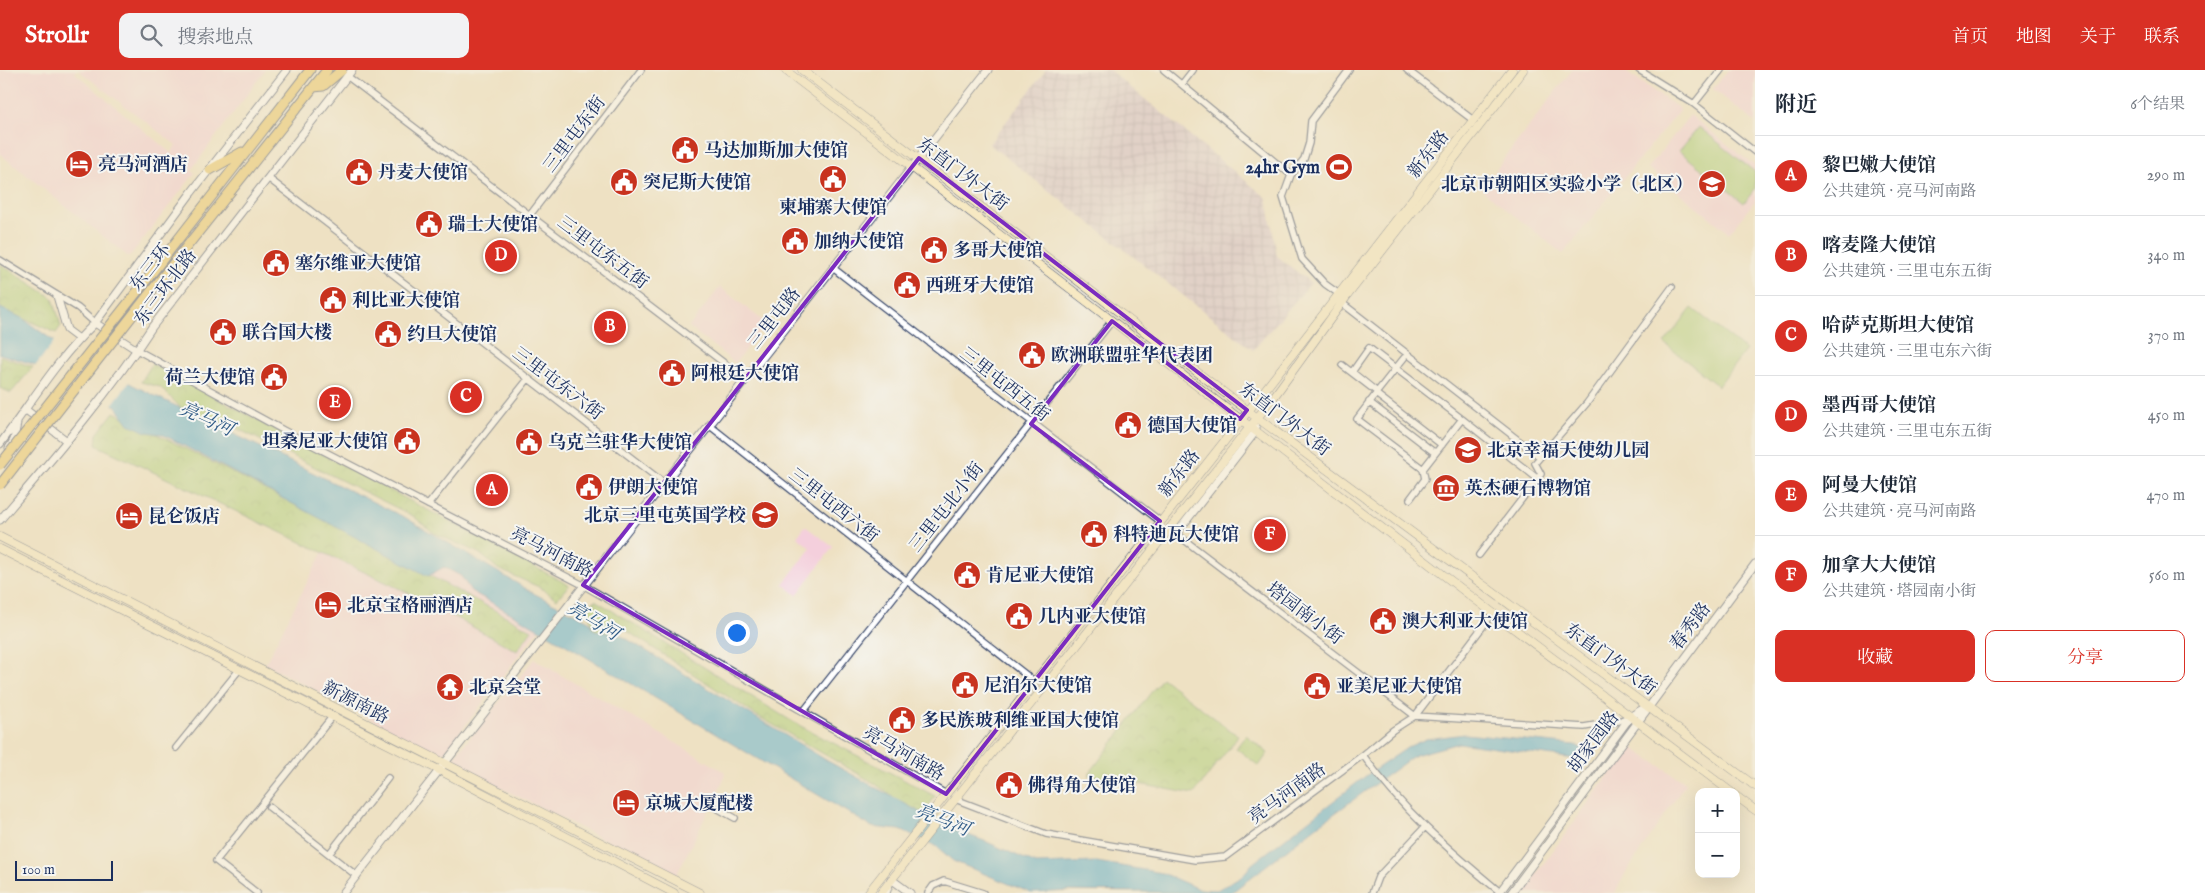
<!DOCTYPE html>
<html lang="zh">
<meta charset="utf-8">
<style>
:root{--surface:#fff;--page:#f2f2f3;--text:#1f2937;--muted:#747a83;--line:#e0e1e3;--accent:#d93025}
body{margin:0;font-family:"IM FELL English","Noto Serif SC",serif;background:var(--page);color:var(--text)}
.controls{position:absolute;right:15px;bottom:15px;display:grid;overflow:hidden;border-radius:10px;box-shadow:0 5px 20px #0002}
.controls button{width:45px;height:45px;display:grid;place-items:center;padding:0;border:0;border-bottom:1px solid var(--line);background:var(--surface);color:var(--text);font:25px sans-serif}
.scale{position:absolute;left:15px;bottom:12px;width:98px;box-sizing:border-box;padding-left:5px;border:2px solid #1b2f5e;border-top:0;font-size:14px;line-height:18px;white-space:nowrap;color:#1b2f5e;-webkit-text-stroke:4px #f6f6f2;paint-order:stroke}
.you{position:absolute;left:736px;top:562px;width:18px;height:18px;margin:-12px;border:4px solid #fff;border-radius:50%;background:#1a73e8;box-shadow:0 0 0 8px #1a73e833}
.badge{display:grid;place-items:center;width:32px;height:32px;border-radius:50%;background:var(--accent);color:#fff;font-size:16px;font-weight:700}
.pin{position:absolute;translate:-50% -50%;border:2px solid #fff;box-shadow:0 1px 5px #0006}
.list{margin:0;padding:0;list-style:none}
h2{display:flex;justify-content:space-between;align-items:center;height:65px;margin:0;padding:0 20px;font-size:21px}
h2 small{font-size:16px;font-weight:400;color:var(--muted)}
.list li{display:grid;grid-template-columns:32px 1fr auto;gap:15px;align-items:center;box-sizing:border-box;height:80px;padding:0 20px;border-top:1px solid var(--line)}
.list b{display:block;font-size:19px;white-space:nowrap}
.list p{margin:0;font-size:16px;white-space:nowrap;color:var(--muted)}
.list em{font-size:16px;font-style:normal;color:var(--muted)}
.actions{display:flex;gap:10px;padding:15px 20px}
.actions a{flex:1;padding:11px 0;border:1px solid var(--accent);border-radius:10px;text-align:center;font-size:18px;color:var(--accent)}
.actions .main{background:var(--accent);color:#fff}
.icon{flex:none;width:28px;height:28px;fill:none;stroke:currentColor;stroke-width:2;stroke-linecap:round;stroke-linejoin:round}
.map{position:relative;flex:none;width:1755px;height:823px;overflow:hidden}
header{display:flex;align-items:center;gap:30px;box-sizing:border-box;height:70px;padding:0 25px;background:var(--accent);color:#fff}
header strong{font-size:24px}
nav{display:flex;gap:28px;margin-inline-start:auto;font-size:18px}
.search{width:350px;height:45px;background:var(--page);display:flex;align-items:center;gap:12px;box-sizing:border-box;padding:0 18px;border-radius:10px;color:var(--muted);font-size:19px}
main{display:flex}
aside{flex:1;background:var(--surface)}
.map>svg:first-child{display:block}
.built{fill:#f4cfdc}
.industrial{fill:url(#industrial-grid)}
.grass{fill:#a9ce78;stroke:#627e6b}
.park{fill:url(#park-crowns);stroke:#627e6b}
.water{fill:#56add3;stroke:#386e98}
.pier{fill:#eee1c3}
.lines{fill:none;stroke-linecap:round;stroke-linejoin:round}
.minor-casing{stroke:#3b4a6d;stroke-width:8}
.tertiary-casing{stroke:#3b4a6d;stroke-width:9}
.secondary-casing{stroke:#3b4a6d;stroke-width:9}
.trunk-casing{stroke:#3b4a6d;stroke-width:11}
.minor{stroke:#fff;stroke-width:5.5}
.tertiary{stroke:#fff;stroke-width:7}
.secondary{stroke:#f7e9c3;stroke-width:8}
.trunk{stroke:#eac769;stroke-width:9}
.trunk-bridge-casing{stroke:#3b4a6d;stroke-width:11;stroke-linecap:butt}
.trunk-bridge{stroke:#eac769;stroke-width:9}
.marked{fill:none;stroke:#7b2cbf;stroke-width:4;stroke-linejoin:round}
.labels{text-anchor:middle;stroke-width:4;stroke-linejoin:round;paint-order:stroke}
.street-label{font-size:18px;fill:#1b2f5e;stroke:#f6f6f2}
.poi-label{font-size:18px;font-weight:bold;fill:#1b2f5e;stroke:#f6f6f2;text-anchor:start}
.water-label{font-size:19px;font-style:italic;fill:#305b87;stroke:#f6f6f2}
</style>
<header>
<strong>Strollr</strong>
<div class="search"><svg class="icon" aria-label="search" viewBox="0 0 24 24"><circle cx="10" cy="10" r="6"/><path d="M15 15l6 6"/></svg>搜索地点</div>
<nav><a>首页</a><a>地图</a><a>关于</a><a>联系</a></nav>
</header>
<main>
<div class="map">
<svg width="1755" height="823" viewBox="0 0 1755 823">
<defs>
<pattern id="industrial-grid" width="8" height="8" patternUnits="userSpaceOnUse" patternTransform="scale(1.25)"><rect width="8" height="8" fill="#d0bdcc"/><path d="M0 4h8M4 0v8" fill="none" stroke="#a89aa9"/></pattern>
<pattern id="park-crowns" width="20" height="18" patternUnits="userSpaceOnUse" patternTransform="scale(1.25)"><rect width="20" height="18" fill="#a9ce78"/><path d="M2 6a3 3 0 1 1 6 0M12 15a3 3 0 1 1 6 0" fill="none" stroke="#91b16a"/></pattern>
</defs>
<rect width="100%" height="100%" fill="#f6f6f2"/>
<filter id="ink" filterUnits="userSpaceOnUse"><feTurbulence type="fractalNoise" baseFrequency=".02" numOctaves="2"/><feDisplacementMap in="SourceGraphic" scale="10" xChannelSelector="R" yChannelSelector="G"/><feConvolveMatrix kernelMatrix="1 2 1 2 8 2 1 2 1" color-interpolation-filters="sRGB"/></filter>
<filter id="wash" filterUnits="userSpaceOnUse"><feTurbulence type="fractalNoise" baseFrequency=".0096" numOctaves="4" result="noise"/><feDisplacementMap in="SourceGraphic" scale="20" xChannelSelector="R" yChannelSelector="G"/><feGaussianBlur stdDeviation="1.12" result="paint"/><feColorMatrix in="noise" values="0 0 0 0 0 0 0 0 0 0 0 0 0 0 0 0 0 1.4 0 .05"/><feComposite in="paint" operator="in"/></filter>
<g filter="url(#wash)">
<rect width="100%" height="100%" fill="#eee1c3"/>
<path class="built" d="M0 0H76L75 3 171 83 176 75 78 0H265L192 99 188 97 195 103 129 187 0 84Z
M1572 0H1623L1680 39 1563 184 1481 119Z
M1728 0H1755V52L1713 19Z
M1690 45 1755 96V131L1729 163 1648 98Z
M720 217 766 253 735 293 689 257Z
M336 456 428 506 444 497 461 506 471 521 539 559 442 686 265 594Z
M805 456 833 477 797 525 783 514 811 478 797 467Z
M534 589 725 702 723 711 676 806 450 692Z
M1630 676 1686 713 1625 804 1615 823H1522Z"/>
<path class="industrial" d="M1046 0H1109L1267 128 1277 186 1311 213 1253 280 989 74Z"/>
<path class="grass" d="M1699 57 1755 102V119L1744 133 1679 81Z
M1692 238 1746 280 1718 316 1664 273Z
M1246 665 1268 683 1259 696 1236 678Z"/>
<path class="park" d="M0 194 53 228 61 256 56 263 0 238Z
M0 286 33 297 11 323 0 318Z
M152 294 569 515 557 529 539 517 498 499 479 483 434 463 413 446 232 356 207 351 183 340 160 317 141 312Z
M114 342 336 456 532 560 517 581 419 528 96 375 97 364Z
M595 530 793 652 935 726 922 747 874 713 756 645 624 559 607 563 593 559 590 547 584 543Z
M1162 608 1238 666 1194 724 1088 705Z"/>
<path class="water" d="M0 238 22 248 51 269 135 316 406 448 535 524 589 551 593 559C603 564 612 562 622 566L826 690 947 757 987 772 1036 794 1097 792 1162 803 1199 819 1217 820 1243 805 1252 794 1367 705 1410 676 1426 669 1465 664 1575 675 1584 679 1582 685 1575 689 1459 673 1415 685 1316 757 1231 823 1070 821 1031 823 953 791 936 776 900 760 872 757 539 559 471 521 461 506 444 497 428 506 162 364 146 362 129 354 116 336 33 294 0 284Z"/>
<path class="pier" d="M56 269 130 311 111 336 34 298Z"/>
</g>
<g filter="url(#ink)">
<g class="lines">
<g class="minor-casing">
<path id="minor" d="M1164 0 1291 105 1283 127 1302 189 1325 214 1339 224
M1407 0 1473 50
M1639 0 1694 34 1755 82
M347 6 745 309
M1182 14 1193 0
M1694 34 1721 0
M1291 105 1304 89 1309 73 1311 51 1349 0
M268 108 664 413
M530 145 641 0
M0 190 78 238 95 253
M833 198 1160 451
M1342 233 1540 387
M137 280 283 360 583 515 946 724
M1342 295 1377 322 1352 302 1369 278 1462 349 1423 399 1357 349 1376 324 1377 322C1386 311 1395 299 1404 288
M1376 324 1442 375
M1369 332 1435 383
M1462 349 1538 409
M709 355 1035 612
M1410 429 1425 409 1423 399
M428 435 528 309
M1174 462 1415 646 1493 543
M1479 485 1541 404 1535 393 1587 333 1672 217
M803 642 1112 251
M176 678 239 600
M1363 685C1401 739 1449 780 1500 822
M955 729 1046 764 1195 790 1225 787 1363 685 1393 660 1415 646 1584 657 1619 651 1631 646
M269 737 357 806
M715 737 735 748
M329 784 388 708
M257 823 216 791 332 647
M928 823 933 816 944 811 983 823
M1372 823 1378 807 1425 757"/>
</g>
<g class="tertiary-casing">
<path id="tertiary" d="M57 226 67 260 79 269
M95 253 137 280
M26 340 67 371
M0 374C31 333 57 289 95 253L191 123 287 0
M9 378 14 370 17 353
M0 450C53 388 107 326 152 257L352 0
M1176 464 1256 361V357
M343 823 988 0
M886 823 891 809 910 823
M1499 823 1631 646 1646 637
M1511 823 1755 494"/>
</g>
<g class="secondary-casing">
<path id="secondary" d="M785 0 1493 543 1731 722
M802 0 1256 347 1755 716
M0 467 700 823
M0 479 439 700 674 823
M1736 726 1755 740
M868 823 1264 321 1512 0
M881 823 1273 328 1347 226 1523 0"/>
</g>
<g class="trunk-casing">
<path id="trunk" d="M314 17 323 16 342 0
M210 100 242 82
M148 208 310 0
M157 214 327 0"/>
</g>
<use href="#minor" class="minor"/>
<use href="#tertiary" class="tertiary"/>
<use href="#secondary" class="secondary"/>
<use href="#trunk" class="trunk"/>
<g class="trunk-bridge-casing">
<path id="trunk-bridge" d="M0 395 148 208
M0 415 157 214"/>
</g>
<use href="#trunk-bridge" class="trunk-bridge"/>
</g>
</g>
<path d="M0 0H1755V823H0ZM919 88 1247 340 1240 349 1112 251 1031 354 1160 451 946 724 583 515Z" fill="#eee1c3" fill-opacity=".55" fill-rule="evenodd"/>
<path class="marked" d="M919 88 1247 340 1240 349 1112 251 1031 354 1160 451 946 724 583 515Z"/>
<defs>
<g id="civic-disc" transform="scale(1.4375)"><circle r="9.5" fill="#c8321e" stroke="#f6f6f2"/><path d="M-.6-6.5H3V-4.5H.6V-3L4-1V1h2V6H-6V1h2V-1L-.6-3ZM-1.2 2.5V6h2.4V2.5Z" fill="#fff"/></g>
<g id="hotel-disc" transform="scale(1.4375)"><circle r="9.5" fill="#c8321e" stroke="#f6f6f2"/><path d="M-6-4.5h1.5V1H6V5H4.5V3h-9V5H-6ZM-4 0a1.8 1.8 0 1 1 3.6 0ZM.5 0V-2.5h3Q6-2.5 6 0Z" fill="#fff"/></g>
<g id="stadium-disc" transform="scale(1.4375)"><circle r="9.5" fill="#c8321e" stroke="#f6f6f2"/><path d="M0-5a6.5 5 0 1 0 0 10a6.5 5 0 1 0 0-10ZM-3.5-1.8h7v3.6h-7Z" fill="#fff"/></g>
<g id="school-disc" transform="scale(1.4375)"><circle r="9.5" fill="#c8321e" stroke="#f6f6f2"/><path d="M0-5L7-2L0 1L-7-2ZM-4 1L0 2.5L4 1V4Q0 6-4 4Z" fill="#fff"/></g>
<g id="museum-disc" transform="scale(1.4375)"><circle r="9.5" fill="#c8321e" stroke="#f6f6f2"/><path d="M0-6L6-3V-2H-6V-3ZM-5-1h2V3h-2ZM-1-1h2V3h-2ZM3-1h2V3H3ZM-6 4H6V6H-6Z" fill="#fff"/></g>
<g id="temple-disc" transform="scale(1.4375)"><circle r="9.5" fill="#c8321e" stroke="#f6f6f2"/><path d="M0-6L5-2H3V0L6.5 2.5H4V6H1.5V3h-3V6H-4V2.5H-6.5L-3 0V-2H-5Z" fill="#fff"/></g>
</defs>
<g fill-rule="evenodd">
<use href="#civic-disc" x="685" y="80"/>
<use href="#hotel-disc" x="79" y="94"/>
<use href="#stadium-disc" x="1339" y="97"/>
<use href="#civic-disc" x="359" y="102"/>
<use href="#civic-disc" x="833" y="109"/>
<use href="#civic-disc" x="624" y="112"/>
<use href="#school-disc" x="1712" y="114"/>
<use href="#civic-disc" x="429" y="154"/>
<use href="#civic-disc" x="795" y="171"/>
<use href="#civic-disc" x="934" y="180"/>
<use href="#civic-disc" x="276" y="193"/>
<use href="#civic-disc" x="907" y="215"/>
<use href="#civic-disc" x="333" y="230"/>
<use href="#civic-disc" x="223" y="262"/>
<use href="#civic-disc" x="388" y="264"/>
<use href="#civic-disc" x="1032" y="285"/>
<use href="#civic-disc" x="672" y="303"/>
<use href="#civic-disc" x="274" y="307"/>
<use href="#civic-disc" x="1128" y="355"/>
<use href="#civic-disc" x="407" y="371"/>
<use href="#civic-disc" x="529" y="372"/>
<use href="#school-disc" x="1468" y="380"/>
<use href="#civic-disc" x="589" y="417"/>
<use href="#museum-disc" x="1446" y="418"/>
<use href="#school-disc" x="765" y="445"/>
<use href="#hotel-disc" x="129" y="446"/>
<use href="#civic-disc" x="1094" y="464"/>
<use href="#civic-disc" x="967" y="505"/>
<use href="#hotel-disc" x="328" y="535"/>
<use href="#civic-disc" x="1019" y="546"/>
<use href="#civic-disc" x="1383" y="551"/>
<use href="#civic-disc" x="965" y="615"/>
<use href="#civic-disc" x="1317" y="616"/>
<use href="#temple-disc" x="450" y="617"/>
<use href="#civic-disc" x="902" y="650"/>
<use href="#civic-disc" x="1009" y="715"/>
<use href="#hotel-disc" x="626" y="733"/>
</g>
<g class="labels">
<g class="street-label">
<text transform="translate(574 64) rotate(-53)" y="6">三里屯东街</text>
<text transform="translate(1428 84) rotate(-52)" y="6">新东路</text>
<text transform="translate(963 104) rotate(37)" y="6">东直门外大街</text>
<text transform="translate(603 182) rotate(37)" y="6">三里屯东五街</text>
<text transform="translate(150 197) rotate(-52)" y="6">东三环</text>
<text transform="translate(165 217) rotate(-53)" y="6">东三环北路</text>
<text transform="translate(774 248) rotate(-52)" y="6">三里屯路</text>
<text transform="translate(558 313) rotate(37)" y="6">三里屯东六街</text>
<text transform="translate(1005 314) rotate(38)" y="6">三里屯西五街</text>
<text transform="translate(1285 349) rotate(37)" y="6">东直门外大街</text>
<text transform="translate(1179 403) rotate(-52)" y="6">新东路</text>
<text transform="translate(834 435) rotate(38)" y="6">三里屯西六街</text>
<text transform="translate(946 437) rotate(-52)" y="6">三里屯北小街</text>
<text transform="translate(552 482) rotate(27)" y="6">亮马河南路</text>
<text transform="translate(1305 543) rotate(37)" y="6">塔园南小街</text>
<text transform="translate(1690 556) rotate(-53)" y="6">春秀路</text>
<text transform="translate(1611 589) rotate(36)" y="6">东直门外大街</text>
<text transform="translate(356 632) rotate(27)" y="6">新源南路</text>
<text transform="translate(1593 672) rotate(-53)" y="6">胡家园路</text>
<text transform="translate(904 683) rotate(30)" y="6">亮马河南路</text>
<text transform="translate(1287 723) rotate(-36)" y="6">亮马河南路</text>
</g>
<g class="poi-label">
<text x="704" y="86">马达加斯加大使馆</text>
<text x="98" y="100">亮马河酒店</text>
<text x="1320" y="103" text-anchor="end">24hr Gym</text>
<text x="378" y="108">丹麦大使馆</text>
<text x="643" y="118">突尼斯大使馆</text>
<text x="1693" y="120" text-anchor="end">北京市朝阳区实验小学（北区）</text>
<text x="833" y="143" text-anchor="middle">柬埔寨大使馆</text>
<text x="448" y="160">瑞士大使馆</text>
<text x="814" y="177">加纳大使馆</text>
<text x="953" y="186">多哥大使馆</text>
<text x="295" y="199">塞尔维亚大使馆</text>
<text x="926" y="221">西班牙大使馆</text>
<text x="352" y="236">利比亚大使馆</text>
<text x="242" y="268">联合国大楼</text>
<text x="407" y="270">约旦大使馆</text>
<text x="1051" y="291">欧洲联盟驻华代表团</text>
<text x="691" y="309">阿根廷大使馆</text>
<text x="255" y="313" text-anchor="end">荷兰大使馆</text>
<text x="1147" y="361">德国大使馆</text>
<text x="388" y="377" text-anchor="end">坦桑尼亚大使馆</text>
<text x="548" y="378">乌克兰驻华大使馆</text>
<text x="1487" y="386">北京幸福天使幼儿园</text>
<text x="608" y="423">伊朗大使馆</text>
<text x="1465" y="424">英杰硬石博物馆</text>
<text x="746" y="451" text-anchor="end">北京三里屯英国学校</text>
<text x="148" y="452">昆仑饭店</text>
<text x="1113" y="470">科特迪瓦大使馆</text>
<text x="986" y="511">肯尼亚大使馆</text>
<text x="347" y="541">北京宝格丽酒店</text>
<text x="1038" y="552">几内亚大使馆</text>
<text x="1402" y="557">澳大利亚大使馆</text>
<text x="984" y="621">尼泊尔大使馆</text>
<text x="1336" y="622">亚美尼亚大使馆</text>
<text x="469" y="623">北京会堂</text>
<text x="921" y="656">多民族玻利维亚国大使馆</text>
<text x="1028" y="721">佛得角大使馆</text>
<text x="645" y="739">京城大厦配楼</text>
</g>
<g class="water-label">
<text transform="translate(207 348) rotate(24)" y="7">亮马河</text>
<text transform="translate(594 550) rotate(31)" y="7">亮马河</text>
<text transform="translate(943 749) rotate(21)" y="7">亮马河</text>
</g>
</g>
</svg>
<div class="controls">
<button>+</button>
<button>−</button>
</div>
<div class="scale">100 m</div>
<div class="you"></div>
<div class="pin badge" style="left:492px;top:420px">A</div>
<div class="pin badge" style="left:610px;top:257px">B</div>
<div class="pin badge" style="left:466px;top:327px">C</div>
<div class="pin badge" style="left:501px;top:186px">D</div>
<div class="pin badge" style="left:335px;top:333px">E</div>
<div class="pin badge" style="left:1270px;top:465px">F</div>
</div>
<aside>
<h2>附近<small>6个结果</small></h2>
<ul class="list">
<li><span class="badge">A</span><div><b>黎巴嫩大使馆</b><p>公共建筑 · 亮马河南路</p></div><em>290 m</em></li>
<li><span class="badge">B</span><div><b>喀麦隆大使馆</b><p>公共建筑 · 三里屯东五街</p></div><em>340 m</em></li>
<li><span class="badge">C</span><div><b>哈萨克斯坦大使馆</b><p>公共建筑 · 三里屯东六街</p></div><em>370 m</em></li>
<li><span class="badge">D</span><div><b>墨西哥大使馆</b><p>公共建筑 · 三里屯东五街</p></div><em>450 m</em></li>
<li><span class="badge">E</span><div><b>阿曼大使馆</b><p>公共建筑 · 亮马河南路</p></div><em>470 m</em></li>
<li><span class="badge">F</span><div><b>加拿大大使馆</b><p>公共建筑 · 塔园南小街</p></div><em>560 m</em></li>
</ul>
<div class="actions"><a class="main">收藏</a><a>分享</a></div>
</aside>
</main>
